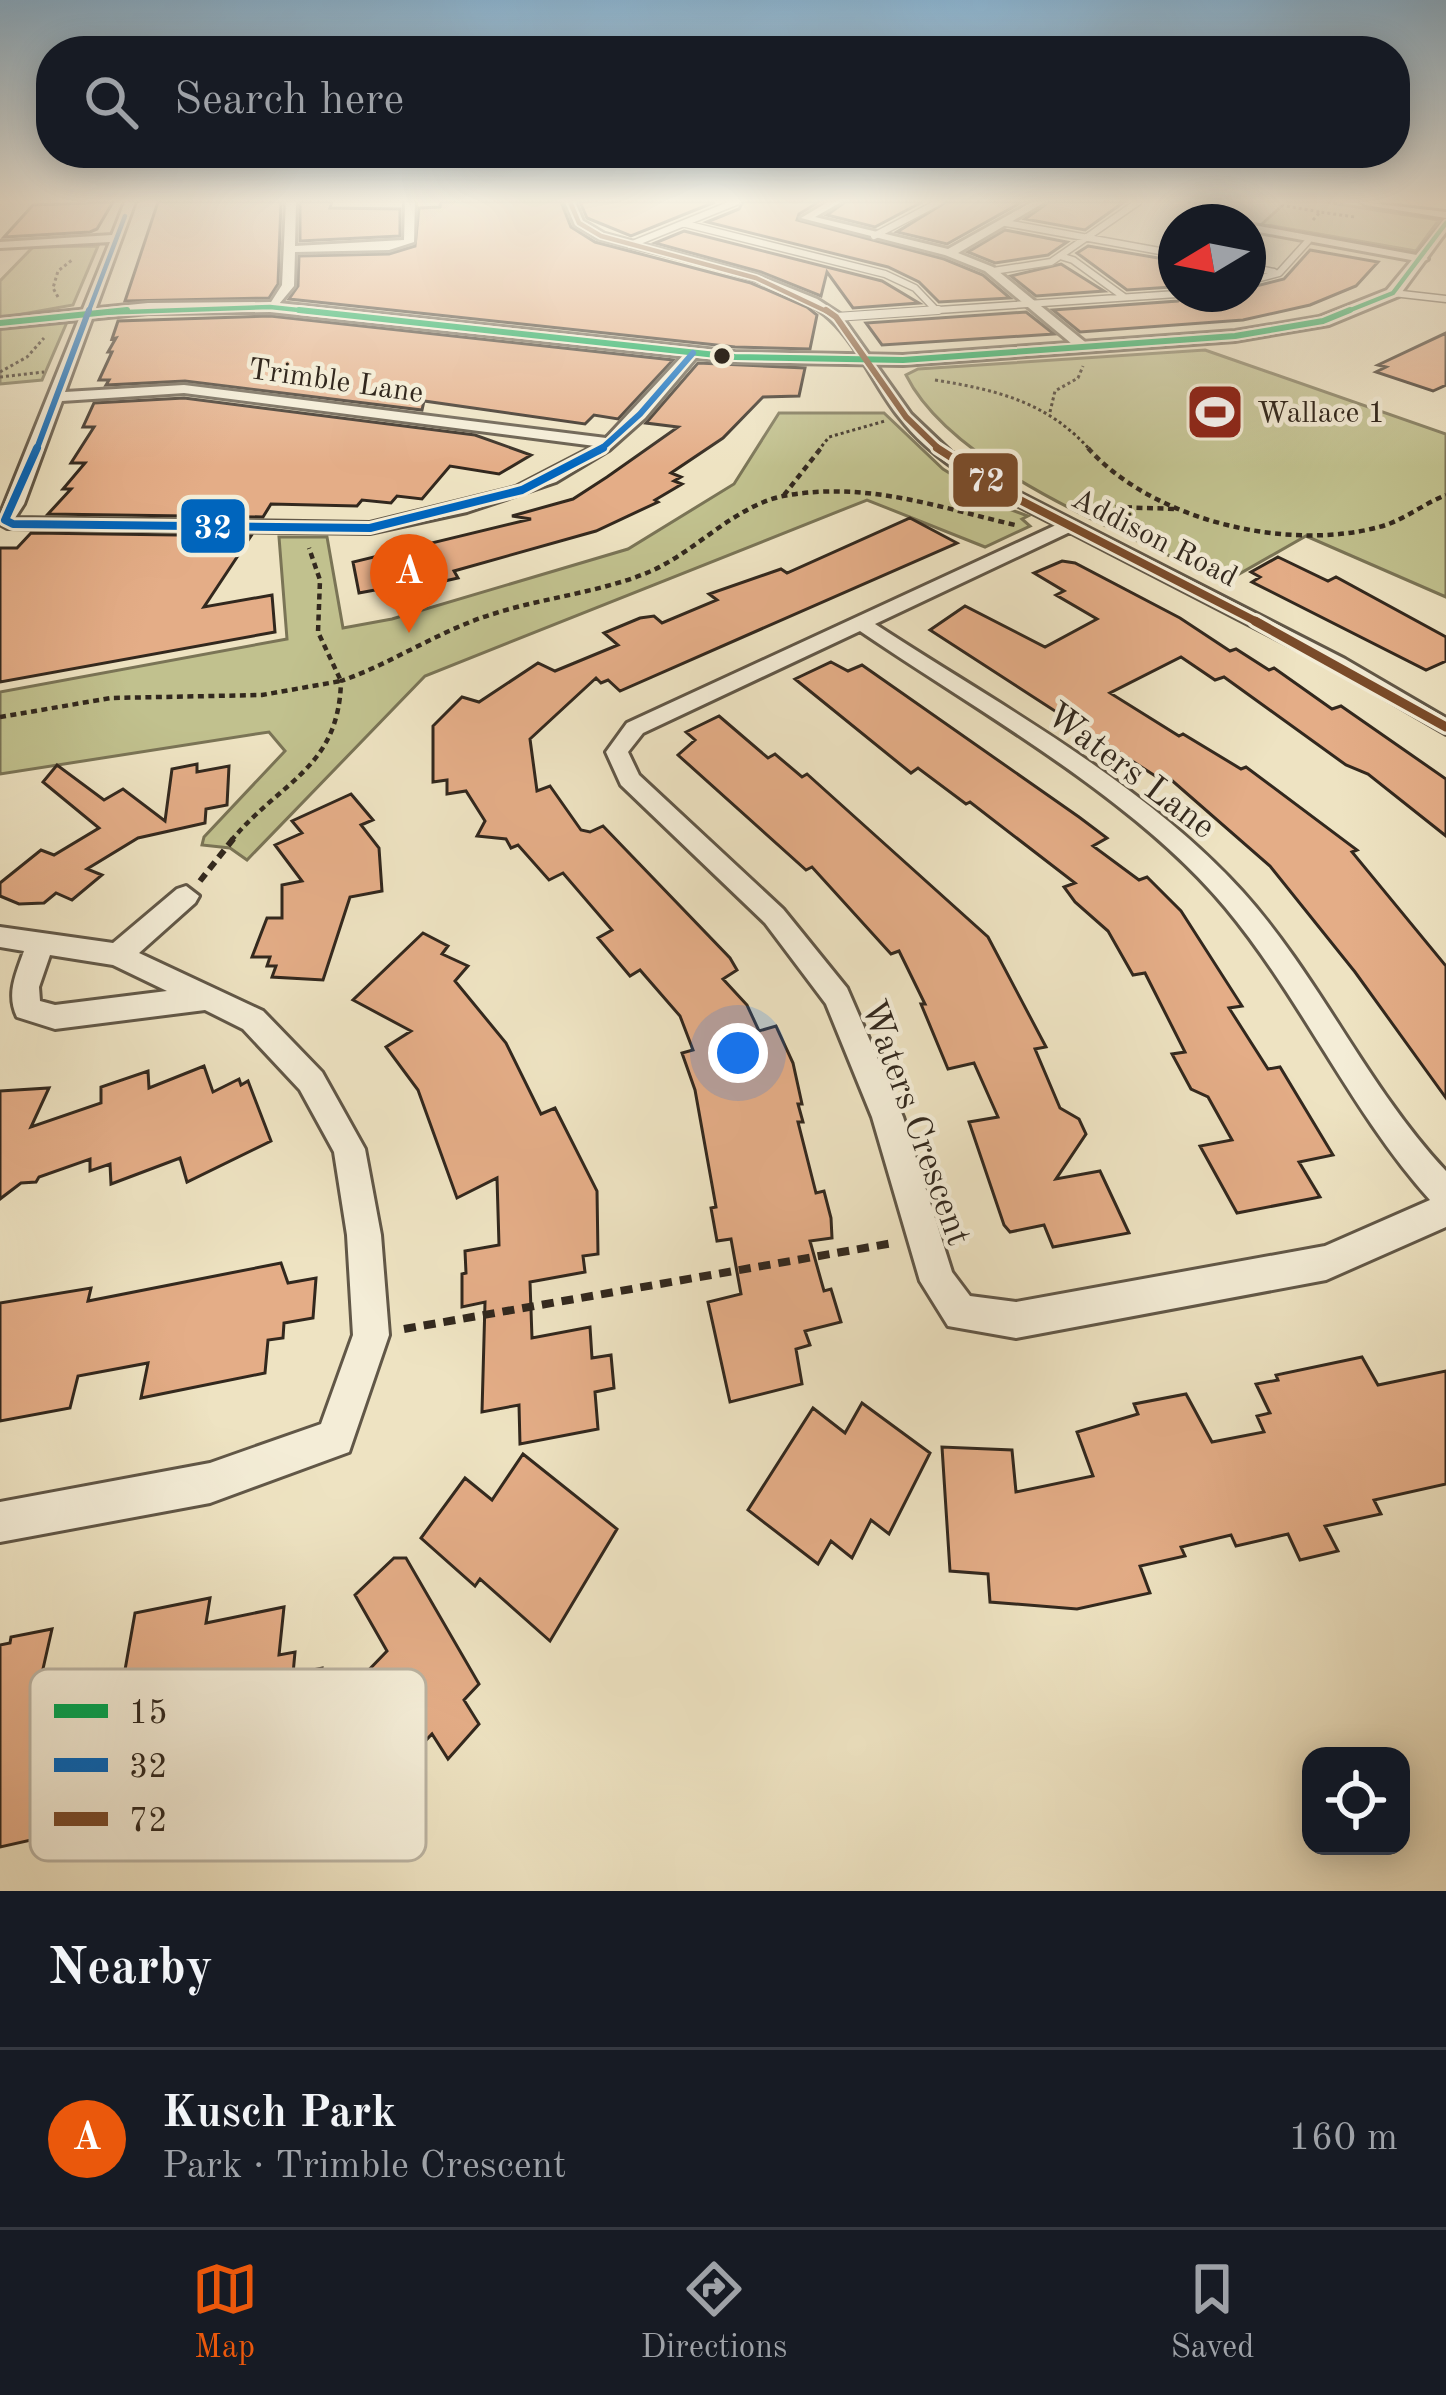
<!DOCTYPE html>
<meta charset="utf-8">
<style>
:root{--surface:#171b24;--page:#242831;--text:#f1f3f6;--muted:#9ea1a6;--line:#363941;--accent:#ea580c}
body{margin:0;font-family:"Old Standard TT",serif;background:var(--page);color:var(--text)}
.controls{position:absolute;right:36px;bottom:36px;display:grid;overflow:hidden;border-radius:24px;box-shadow:0 6px 30px #0003}
.controls button{width:108px;height:108px;display:grid;place-items:center;padding:0;border:0;border-bottom:3px solid var(--line);background:var(--surface);color:var(--text);font:60px sans-serif}
.compass{position:absolute;left:1158px;top:204px;width:108px;height:108px;border-radius:50%;background:var(--surface);box-shadow:0 6px 30px #0003;rotate:260deg}
.you{position:absolute;left:738px;top:1053px;width:42px;height:42px;margin:-30px;border:9px solid #fff;border-radius:50%;background:#1a73e8;box-shadow:0 0 0 18px #1a73e833}
.badge{display:grid;place-items:center;width:78px;height:78px;border-radius:50%;background:var(--accent);color:#fff;font-size:39px;font-weight:700}
.pin{position:absolute;translate:-50% -99px;filter:drop-shadow(0 3px 6px #0008)}
.pin::after{content:'';position:absolute;top:63px;width:42px;height:36px;background:inherit;clip-path:polygon(0 0,100% 0,50% 100%)}
.list{margin:0;padding:0;list-style:none}
h2{display:flex;justify-content:space-between;align-items:center;height:156px;margin:0;padding:0 48px;font-size:51px}
h2 small{font-size:39px;font-weight:400;color:var(--muted)}
.list li{display:grid;grid-template-columns:78px 1fr auto;gap:36px;align-items:center;box-sizing:border-box;height:180px;padding:0 48px;border-top:3px solid var(--line)}
.list b{display:block;font-size:45px;white-space:nowrap}
.list p{margin:0;font-size:39px;white-space:nowrap;color:var(--muted)}
.list em{font-size:39px;font-style:normal;color:var(--muted)}
.icon{flex:none;width:66px;height:66px;fill:none;stroke:currentColor;stroke-width:2;stroke-linecap:round;stroke-linejoin:round}
.map{position:relative;flex:none;width:1446px;height:1891px;overflow:hidden}
.search{position:absolute;background:var(--surface);box-shadow:0 6px 30px #0003;left:36px;right:36px;top:36px;height:132px;display:flex;align-items:center;gap:30px;box-sizing:border-box;padding:0 42px;border-radius:48px;color:var(--muted);font-size:45px}
.sheet{height:336px;background:var(--surface)}
nav{display:flex;justify-content:space-around;align-items:center;box-sizing:border-box;height:168px;border-top:3px solid var(--line);background:var(--surface);font-size:33px;color:var(--muted)}
nav a{display:grid;justify-items:center;gap:6px}
nav .on{color:var(--accent)}
.map>svg:first-child{display:block}
.green{fill:#c1c18e;stroke:#7a7456;stroke-width:3}
.building{fill:#e4ad87;stroke:#32281e;stroke-width:3}
.lines{fill:none;stroke-linecap:round;stroke-linejoin:round}
.service-far1-casing{stroke:#615747;stroke-width:9}
.service-casing{stroke:#615747;stroke-width:10}
.minor-casing{stroke:#615747;stroke-width:6}
.tertiary-casing{stroke:#615747;stroke-width:6}
.path-far3{stroke:#32281e;stroke-width:3;stroke-dasharray:3 3;stroke-linecap:butt}
.path-far2{stroke:#32281e;stroke-width:4.5;stroke-dasharray:6 4.5;stroke-linecap:butt}
.path-far1{stroke:#32281e;stroke-width:6;stroke-dasharray:9 6;stroke-linecap:butt}
.path{stroke:#32281e;stroke-width:8;stroke-dasharray:12 8;stroke-linecap:butt}
.service-far1{stroke:#f4edd7;stroke-width:6}
.service{stroke:#f4edd7;stroke-width:8}
.minor{fill:#f4edd7;fill-rule:evenodd}
.tertiary{fill:#f4edd7;fill-rule:evenodd}
.bus-1-far1-casing{stroke:#f4edd7;stroke-width:8}
.bus-1-casing{stroke:#f4edd7;stroke-width:10}
.bus-2-far2-casing{stroke:#f4edd7;stroke-width:8}
.bus-2-far1-casing{stroke:#f4edd7;stroke-width:10}
.bus-2-casing{stroke:#f4edd7;stroke-width:14}
.bus-3-far3-casing{stroke:#f4edd7;stroke-width:8}
.bus-3-far2-casing{stroke:#f4edd7;stroke-width:10}
.bus-3-far1-casing{stroke:#f4edd7;stroke-width:14}
.bus-3-casing{stroke:#f4edd7;stroke-width:16}
.bus-1-far1{stroke:#00a651;stroke-width:4.5}
.bus-1{stroke:#00a651;stroke-width:6}
.bus-2-far2{stroke:#0065bd;stroke-width:4.5}
.bus-2-far1{stroke:#0065bd;stroke-width:6}
.bus-2{stroke:#0065bd;stroke-width:8}
.bus-3-far3{stroke:#7a4b2a;stroke-width:4.5}
.bus-3-far2{stroke:#7a4b2a;stroke-width:6}
.bus-3-far1{stroke:#7a4b2a;stroke-width:8}
.bus-3{stroke:#7a4b2a;stroke-width:9}
.bus-dot{fill:#32281e;stroke:#f4edd7;stroke-width:4.5}
.labels{text-anchor:middle;stroke-width:9;stroke-linejoin:round;paint-order:stroke}
.far-street-label{font-size:30px;fill:#32281e;stroke:#f4edd7}
.far-poi-label{font-size:30px;fill:#32281e;stroke:#f4edd7;text-anchor:start}
.street-label{font-size:36px;fill:#32281e;stroke:#f4edd7}
.key{fill:#f4edd7;stroke:#bab2a0;stroke-width:3}
.key-label{font-size:33px;fill:#32281e}
.line-badge{stroke:#f4edd7;stroke-width:4.5}
.badge-label{font-size:33px;text-anchor:middle;font-weight:bold;fill:#fff}
</style>
<div class="map">
<svg width="1446" height="1891" viewBox="0 0 1446 1891">
<rect width="100%" height="100%" fill="#eee3c2"/>
<filter id="stains"><feTurbulence type="fractalNoise" baseFrequency=".00167" numOctaves="4"/><feColorMatrix values="0 0 0 0 .2 0 0 0 0 .09 0 0 0 0 .02 0 0 0 .5 -.17"/></filter>
<radialGradient id="worn" r=".72"><stop offset=".6" stop-color="#630" stop-opacity="0"/><stop offset="1" stop-color="#630" stop-opacity=".3"/></radialGradient>
<path class="green" d="M1286 202H1325L1439 220 1416 251 1262 224Z
M98 246 73 305 0 318V281L33 247Z
M59 320 67 322 42 380 0 384V327Z
M1205 350 1446 434V597L1306 536 1225 582C1131 535 953 470 906 375L918 369Z
M779 413H884L943 469 1006 508 1028 516 1022 519 1030 526 985 547 867 500 425 676 247 860 230 848 202 845 204 837 285 751 269 732 0 774V692L287 639 279 537H327L343 628 392 619 628 549 734 484Z"/>
<path class="building" d="M113 202 97 229 90 232 4 237 33 205Z
M158 202H281L278 284 269 298 125 301Z
M300 202H332L330 208 400 209V236L300 241Z
M441 202H561L571 227 595 242 751 283 807 307 817 315 810 349 735 347 289 299 298 286 299 256 389 254 415 246 419 208 440 207Z
M580 202H715L631 236 587 218Z
M743 202H819L799 214 797 220 944 259 983 275 1010 298 939 302 919 282 888 267 707 222 739 209Z
M845 202H922L875 227 827 215Z
M946 202H1022L947 244 897 232Z
M1049 202H1124L1085 230 1025 219Z
M1005 230 1067 242 1048 255 995 263 968 252Z
M684 231 882 281 919 303 853 308 827 272 821 296 761 272 655 243Z
M1088 246 1176 261V272H1168L1164 279 1172 287 1127 290 1077 253Z
M1310 250 1378 262 1356 286 1310 305 1243 320 1080 332 1053 310 1178 301 1184 294H1248V288L1284 279Z
M1061 264 1104 291 1036 296 1011 276Z
M1026 312 1054 334 882 345 866 323Z
M270 316 673 360 618 419 594 415 585 424 424 401 422 410 185 381 106 385 109 380H99L112 352H108L116 338 112 339 118 321Z
M1446 333V385L1433 391 1376 372 1386 367 1378 365Z
M698 363 805 368 799 396 763 397 723 438 671 473 681 477 674 481 682 484 655 500 658 502 596 531 454 571 458 578 405 590 402 585 359 593 353 562 531 519 512 516 573 499 607 477 678 427 646 423Z
M184 398 475 435 531 455 499 474 450 466 422 499 397 496 391 503 362 500 357 506 271 504 263 517 48 514 71 489H63L85 463H71L94 427H83L94 403Z
M910 518 957 543 620 691 608 680 601 683 596 678 530 739 537 791 550 786 581 830 590 832 603 826 730 958 737 970 723 979 747 1005 759 1031 776 1026 793 1063 802 1104H798L803 1122H798L816 1193 824 1191 831 1218 832 1238 810 1241 824 1291 831 1289 841 1322 805 1331 810 1345 796 1349 802 1384 730 1402 708 1302 741 1294 731 1239 717 1241 711 1208 716 1207 695 1090 682 1053 693 1050 680 1016 640 970 630 976 598 938 612 930 563 873 549 880 518 845 511 848 506 839 477 836 485 821 466 791 447 794V780L433 782V726L462 697 479 702 538 663 555 671 618 645 604 633 640 618 654 616 662 623 717 600 709 594 781 569 787 573Z
M31 533 251 536 204 607 272 595 275 632 0 682V548H17Z
M1278 557 1328 581 1336 577 1446 637V661L1426 670 1252 582 1260 577 1251 572Z
M1062 561 1075 563 1180 618 1230 651 1236 649 1269 670 1274 668 1332 709 1341 706 1446 779V836L1368 774 1346 765 1224 677 1215 680 1181 657 1110 693 1179 736 1183 734 1241 769 1246 767 1357 850 1352 852 1446 966V1098L1355 972 1270 866 1168 777 1163 781 930 630 965 606 1045 647 1097 619 1056 595 1064 591 1034 573Z
M831 662 848 671 862 665 1079 817 1107 838 1093 846 1139 880 1147 877 1181 911 1242 1006 1229 1008 1268 1069 1280 1067 1333 1155 1299 1162 1320 1197 1237 1213 1200 1146 1232 1140 1208 1097 1191 1089 1172 1054 1185 1052 1145 973 1133 975 1108 931 1075 902 1064 887 1075 883 970 802 966 804 918 768 911 773 795 679Z
M719 716 768 758 775 754 802 777 807 774 988 937 1046 1047 1035 1049 1060 1108 1079 1119 1086 1134 1056 1179 1100 1171 1129 1233 1053 1247 1044 1225 1010 1232 1004 1225 969 1122 998 1117 974 1063 948 1069 921 1004H925L899 951 891 954 812 867 806 870 678 755 695 740 686 732Z
M197 764V772L229 766 227 805 206 809 205 823 138 838 87 869 102 875 72 900 56 893 44 903 19 904 0 896V883L41 850 54 855 99 828 43 782 57 765 104 800 123 789 165 821 172 769Z
M351 794 373 820 361 825 379 848 382 891 350 897 323 980 272 977 276 966H267L270 957H252L267 918H282V885L302 881 275 845 302 833 292 821Z
M423 933 448 946 442 954 468 966 455 981 506 1043 541 1114 555 1108 597 1191 598 1254 583 1256 585 1272 530 1282 532 1338 590 1327 592 1358 611 1355 614 1388 595 1392 598 1429 520 1444 519 1405 482 1412 485 1302 462 1307V1274L466 1273 465 1251 499 1245 497 1178 457 1198 418 1090 386 1047 411 1031 353 1000Z
M204 1066 213 1092 239 1079 241 1085 248 1081 271 1141 187 1182 180 1158 111 1184 110 1164 90 1171V1159L39 1177 36 1182 21 1183 0 1199V1091L49 1088 31 1127 101 1103V1087L148 1071 149 1088Z
M281 1263 288 1283 316 1278 313 1318 284 1323 283 1338 268 1340 265 1373 141 1398 148 1363 78 1376 70 1408 0 1421V1303L91 1288 88 1301Z
M1362 1357 1378 1385 1446 1371V1484L1374 1500 1381 1514 1325 1526 1338 1551 1300 1560 1288 1534 1236 1546 1231 1535 1181 1547 1185 1556 1140 1566 1150 1593 1077 1609 990 1602 988 1574 950 1571 942 1447 1012 1450 1016 1492 1093 1476 1077 1432 1138 1414 1134 1404 1186 1394 1212 1442 1264 1432 1257 1416 1270 1413 1256 1384 1278 1380 1276 1375Z
M862 1403 930 1453 889 1534 871 1520 852 1558 831 1541 818 1564 748 1510 813 1408 845 1433Z
M523 1454 617 1529 550 1641 480 1579 475 1586 421 1538 465 1478 492 1500Z
M394 1558H406L479 1684 464 1700 479 1724 448 1759 432 1734 408 1759 362 1677 387 1651 355 1595Z
M210 1598 206 1623 284 1607 279 1655 295 1652 293 1674 322 1668 318 1722 330 1710 326 1760 206 1787 209 1763 132 1780 130 1793 54 1810 49 1836 0 1847V1645L10 1643 11 1637 52 1629 38 1691 57 1687 55 1700 107 1689 110 1673 125 1670 135 1613Z"/>
<g class="lines">
<g class="service-far1-casing">
<path id="service-far1" d="M1006 223 1176 254
M686 224 885 274 915 288 936 310
M874 236 939 202
M630 245 736 202
M1060 256 1073 260 1124 297
M1248 267 1274 272
M993 271 1051 262 1138 202
M1171 279 1176 280
M1248 281 1279 273 1308 241
M1393 293 1446 299
M893 313 1177 294"/>
</g>
<g class="service-casing">
<path id="service" d="M836 317 938 310"/>
</g>
<g class="minor-casing">
<path id="minor" d="M125 202H135L65 392 184 385 606 438 688 350 700 353 645 418 609 450 556 482 467 512 370 533 7 528 0 524V515L110 242 0 248V242L112 235ZM184 393 595 446 516 487 370 523 15 518 24 504 62 401Z
M286 202H296L295 246 404 240 405 202H415L414 242 389 250 295 252 294 286 274 310H266L282 285Z
M565 202H575L583 221 605 234 760 276 817 299 840 314 911 414 951 452 1018 492 1345 659 1446 718V734L1331 667 1070 532 875 624C999 705 1142 781 1242 891 1319 976 1367 1087 1446 1171V1227L1326 1280 1016 1338 948 1326 920 1281 872 1117 826 1004 765 923 621 785 606 752 627 723 1056 525C1001 497 938 468 899 417 875 387 858 345 830 319 783 275 660 256 597 238L575 225ZM860 631C979 712 1133 797 1225 907 1301 998 1351 1112 1430 1200L1325 1246 1016 1302 970 1296 952 1272 903 1117 847 988 783 909 639 775 628 752 643 733Z
M828 202H841L815 217 948 249 1032 202H1045L958 253 993 267 1090 346 1078 349 985 271 945 255 801 218Z
M1361 202 1446 212V218L1366 205Z
M1248 224 1422 256 1428 259 1422 262 1248 230Z
M186 886 199 896 195 903 139 953 263 1011 322 1072 365 1149 381 1235 389 1335 349 1452 210 1503 0 1542V1502L210 1463 321 1424 353 1335 347 1235 334 1152 300 1090 243 1029 205 1010 55 1029 17 1017C6 994 16 974 24 951L0 947V927L113 943 177 889ZM50 955 113 965 167 991 55 1005 40 1001 39 987Z"/>
</g>
<g class="tertiary-casing">
<path id="tertiary" d="M1446 219V232L1399 296 1329 325 1235 341 903 365 735 362 270 312 148 313 0 328V318L148 303 270 302 735 352 903 355 1235 331 1319 317 1387 290Z"/>
</g>
<path class="path-far3" d="M1188 202 1238 211
M1328 202 1345 205
M1281 205 1320 212
M1313 220 1320 212 1355 217
M58 297 53 288 58 271 72 260
M0 372 27 357 44 338
M0 377 44 372
M935 380C997 390 1048 402 1091 451
M1050 412 1055 391 1078 378 1083 366
M818 451 829 437 885 421"/>
<path class="path-far2" d="M1088 448C1152 520 1286 552 1379 527 1403 521 1423 504 1446 495
M784 495 821 448
M1084 506 1177 509
M0 717 111 698 262 695 341 681 318 632 320 580 309 548
M231 841C280 781 339 769 341 681 393 663 440 630 493 614 542 598 596 593 644 574 694 555 735 503 789 495 869 482 938 507 1015 525"/>
<path class="path-far1" d="M200 881 234 838"/>
<path class="path" d="M404 1329 893 1243"/>
<use href="#service-far1" class="service-far1"/>
<use href="#service" class="service"/>
<use href="#minor" class="minor"/>
<use href="#tertiary" class="tertiary"/>
<g class="bus-1-far1-casing">
<path id="bus-1-far1" d="M97 313 270 307 327 313
M1343 313 1393 293 1446 223"/>
</g>
<g class="bus-1-casing">
<path id="bus-1" d="M299 310 735 357 903 360 1235 336 1323 321 1350 310
M0 323 127 310"/>
</g>
<g class="bus-2-far2-casing">
<path id="bus-2-far2" d="M88 313 125 216"/>
</g>
<g class="bus-2-far1-casing">
<path id="bus-2-far1" d="M36 451 89 310
M599 451 640 414 693 353"/>
</g>
<g class="bus-2-casing">
<path id="bus-2" d="M37 448 5 520 13 524 370 528 522 490 603 448"/>
</g>
<g class="bus-3-far3-casing">
<path id="bus-3-far3" d="M570 202 579 223 601 236 756 278 830 313"/>
</g>
<g class="bus-3-far2-casing">
<path id="bus-3-far2" d="M826 310 836 317 906 417 941 451"/>
</g>
<g class="bus-3-far1-casing">
<path id="bus-3-far1" d="M937 448 1012 496 1261 624"/>
</g>
<g class="bus-3-casing">
<path id="bus-3" d="M1255 621 1446 727"/>
</g>
<use href="#bus-1-far1" class="bus-1-far1"/>
<use href="#bus-1" class="bus-1"/>
<use href="#bus-2-far2" class="bus-2-far2"/>
<use href="#bus-2-far1" class="bus-2-far1"/>
<use href="#bus-2" class="bus-2"/>
<use href="#bus-3-far3" class="bus-3-far3"/>
<use href="#bus-3-far2" class="bus-3-far2"/>
<use href="#bus-3-far1" class="bus-3-far1"/>
<use href="#bus-3" class="bus-3"/>
</g>
<linearGradient id="sky" x2="0" y2="1"><stop stop-color="#8ab7d7"/><stop offset="0.43" stop-color="#f7f2e4"/><stop offset="1" stop-color="#f7f2e4" stop-opacity="0"/></linearGradient>
<rect width="1446" height="467" fill="url(#sky)"/>
<defs>
<g id="stadium-square" transform="scale(3)"><rect x="-9" y="-9" width="18" height="18" rx="4" fill="#8f2418" stroke="#f4edd7"/><path d="M0-5a6.5 5 0 1 0 0 10a6.5 5 0 1 0 0-10ZM-3.5-1.8h7v3.6h-7Z" fill="#fff"/></g>
</defs>
<g fill-rule="evenodd">
<use href="#stadium-square" x="1215" y="412"/>
</g>
<circle class="bus-dot" cx="722" cy="356" r="10"/>
<g class="labels">
<g class="far-street-label">
<text transform="translate(336 380) rotate(8)" y="10">Trimble Lane</text>
<text transform="translate(1155 537) rotate(27)" y="10">Addison Road</text>
</g>
<g class="far-poi-label">
<text x="1257" y="422">Wallace 1</text>
</g>
<g class="street-label">
<text transform="translate(1132 769) rotate(37)" y="13">Waters Lane</text>
<text transform="translate(918 1122) rotate(70)" y="13">Waters Crescent</text>
</g>
</g>
<rect x="30" y="1669" width="396" height="192" rx="18" class="key"/>
<rect x="54" y="1704" width="54" height="14" fill="#00a651"/>
<rect x="54" y="1758" width="54" height="14" fill="#0065bd"/>
<rect x="54" y="1812" width="54" height="14" fill="#7a4b2a"/>
<g class="key-label">
<text x="129" y="1723">15</text>
<text x="129" y="1777">32</text>
<text x="129" y="1831">72</text>
</g>
<g class="line-badge">
<rect x="951" y="451" width="69" height="58" rx="12" fill="#7a4b2a"/>
<rect x="179" y="497" width="68" height="58" rx="12" fill="#0065bd"/>
</g>
<g class="badge-label">
<text x="986" y="491">72</text>
<text x="213" y="538">32</text>
</g>
<rect width="100%" height="100%" filter="url(#stains)"/>
<rect width="100%" height="100%" fill="url(#worn)"/>
</svg>
<div class="controls">
<button><svg class="icon" aria-label="locate" viewBox="0 0 24 24"><circle cx="12" cy="12" r="6"/><path d="M12 2v4M12 18v4M2 12h4M18 12h4"/></svg></button>
</div>
<svg class="compass" viewBox="-18 -18 36 36"><path d="M0-13l5 13h-10z" fill="#e53935"/><path d="M0 13l5-13h-10z" fill="#9ea1a6"/></svg>
<div class="you"></div>
<div class="pin badge" style="left:409px;top:633px">A</div>
<div class="search"><svg class="icon" aria-label="search" viewBox="0 0 24 24"><circle cx="10" cy="10" r="6"/><path d="M15 15l6 6"/></svg>Search here</div>
</div>
<section class="sheet">
<h2>Nearby<small></small></h2>
<ul class="list">
<li><span class="badge">A</span><div><b>Kusch Park</b><p>Park · Trimble Crescent</p></div><em>160 m</em></li>
</ul>
</section>
<nav>
<a class="on"><svg class="icon" aria-label="map" viewBox="0 0 24 24"><path d="M3 6l6-2 6 2 6-2v14l-6 2-6-2-6 2zM9 4v14M15 6v14"/></svg>Map</a>
<a><svg class="icon" aria-label="directions" viewBox="0 0 24 24"><path d="M12 3l9 9-9 9-9-9zM9 14v-3h6M13 9l2 2-2 2"/></svg>Directions</a>
<a><svg class="icon" aria-label="saved" viewBox="0 0 24 24"><path d="M7 4h10v16l-5-4-5 4z"/></svg>Saved</a>
</nav>
